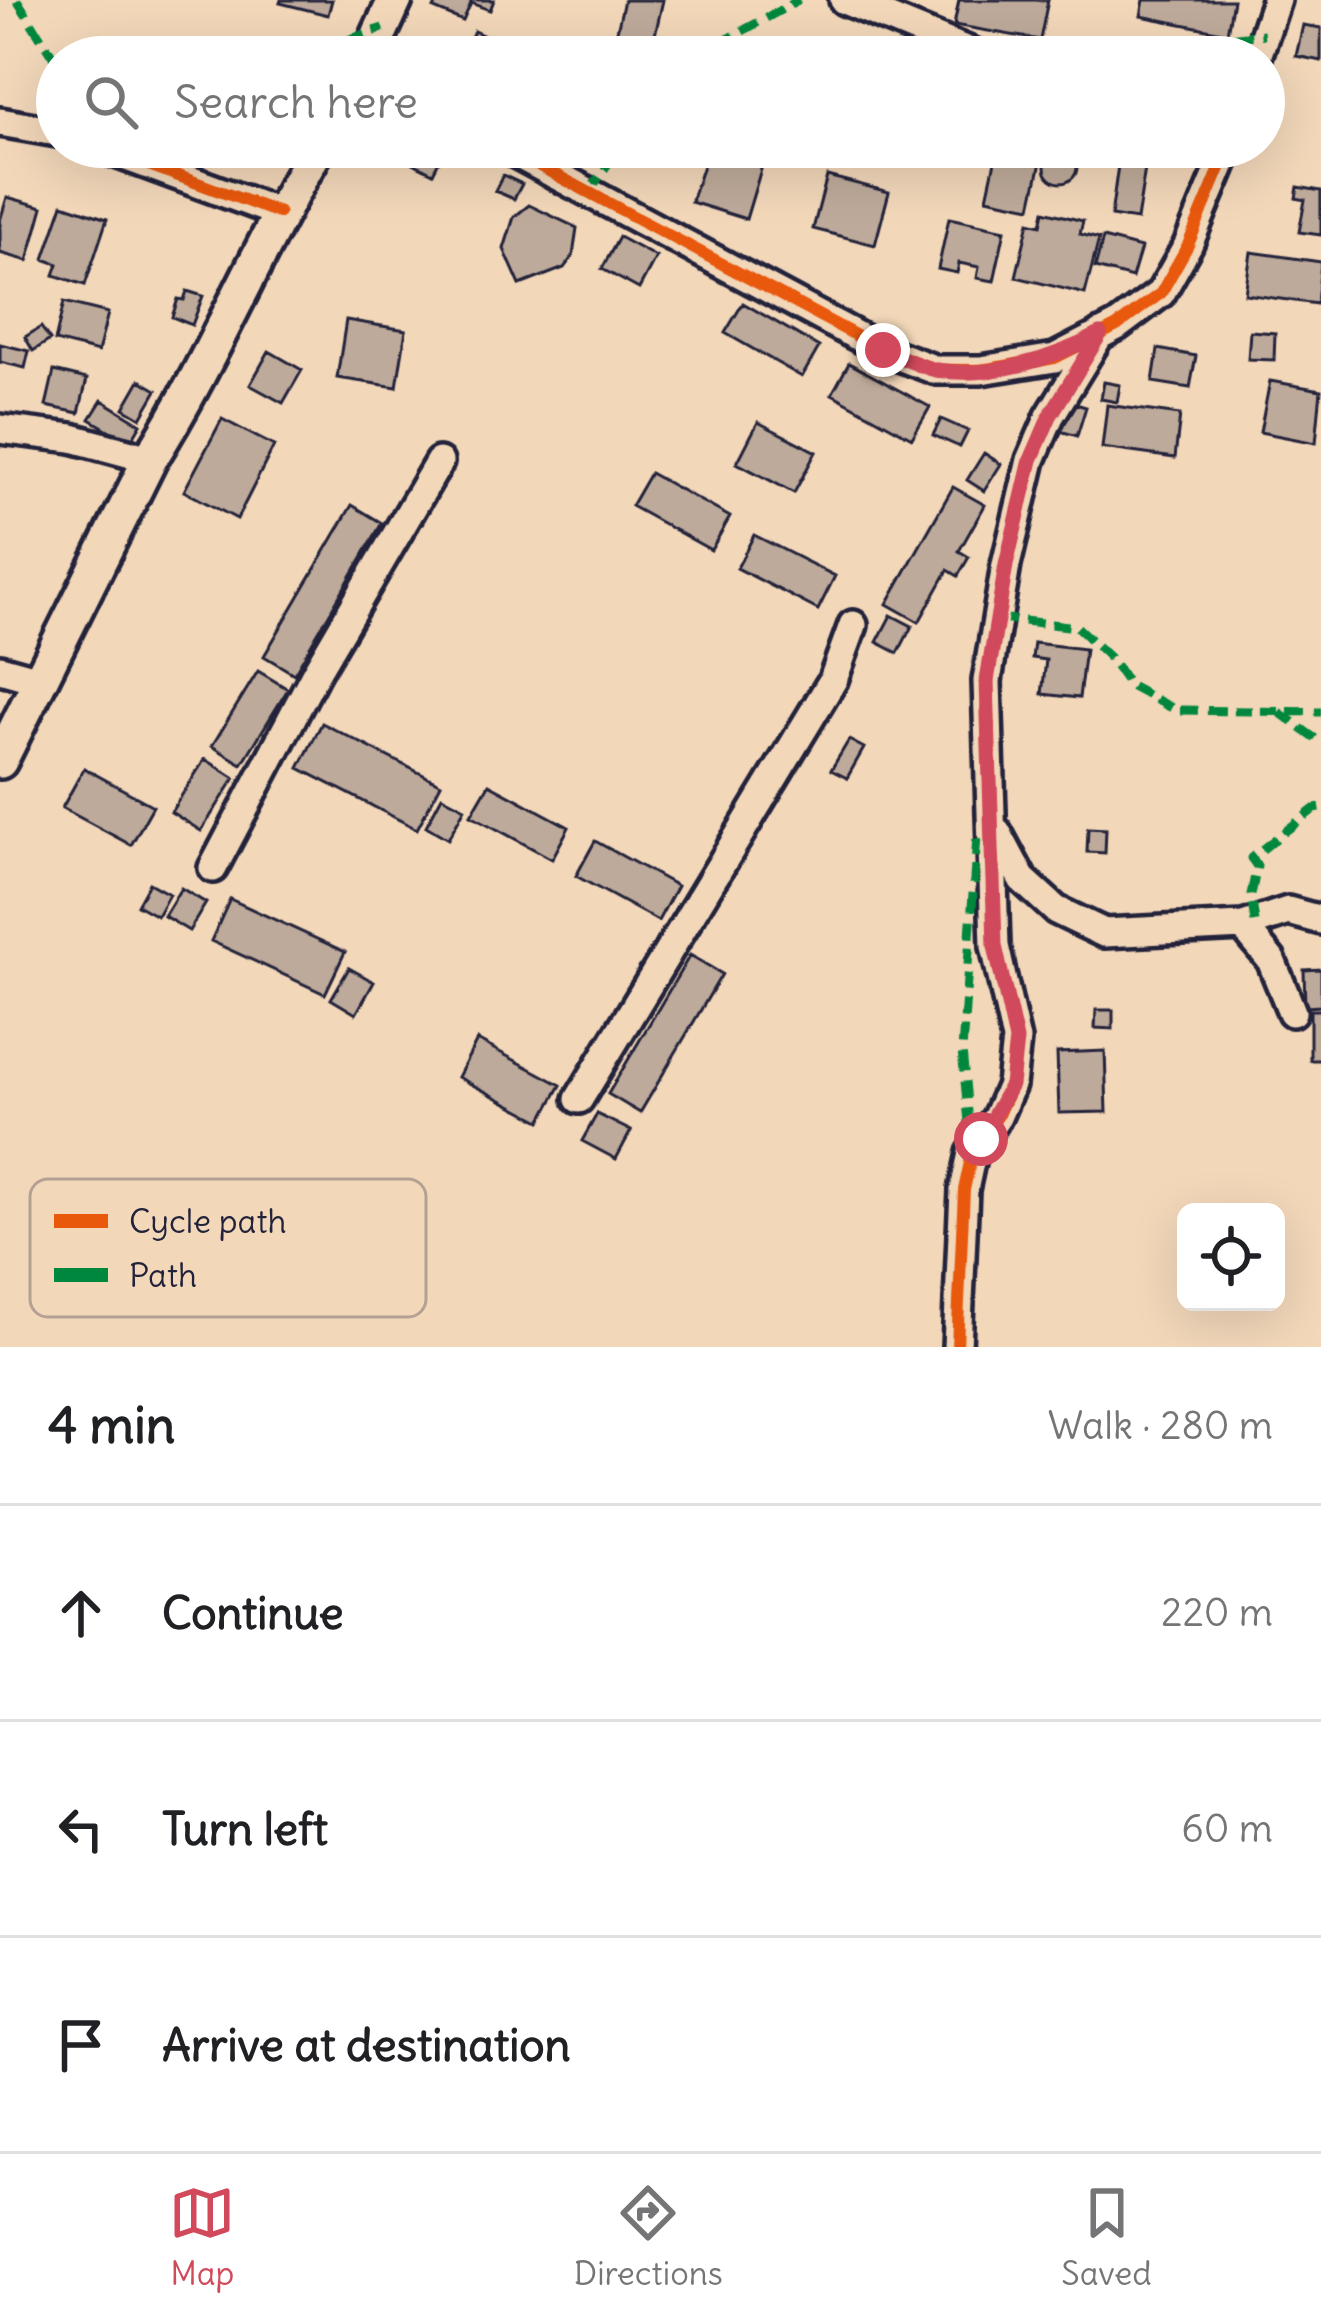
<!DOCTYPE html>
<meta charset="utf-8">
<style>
:root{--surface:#fff;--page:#f2f2f2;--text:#202124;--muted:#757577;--line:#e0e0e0;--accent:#d1495b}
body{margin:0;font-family:Delius,sans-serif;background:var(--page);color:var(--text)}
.controls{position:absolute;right:36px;bottom:36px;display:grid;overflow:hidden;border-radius:18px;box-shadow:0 12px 48px #0002}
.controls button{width:108px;height:108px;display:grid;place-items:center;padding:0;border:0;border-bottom:3px solid var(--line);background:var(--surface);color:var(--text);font:60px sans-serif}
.stop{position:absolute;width:36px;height:36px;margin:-27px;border:9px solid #d1495b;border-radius:50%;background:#fff}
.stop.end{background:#d1495b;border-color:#fff;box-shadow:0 3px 12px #0008}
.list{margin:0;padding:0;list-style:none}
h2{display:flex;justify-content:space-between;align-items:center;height:156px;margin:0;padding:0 48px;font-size:51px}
h2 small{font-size:39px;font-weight:400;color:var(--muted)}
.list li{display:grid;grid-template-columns:78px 1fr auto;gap:36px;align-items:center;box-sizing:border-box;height:216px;padding:0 48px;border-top:3px solid var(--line)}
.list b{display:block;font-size:45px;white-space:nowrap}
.list em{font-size:39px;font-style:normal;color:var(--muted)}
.icon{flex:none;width:66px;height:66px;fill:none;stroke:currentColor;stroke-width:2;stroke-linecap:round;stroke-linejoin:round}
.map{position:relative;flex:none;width:1321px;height:1347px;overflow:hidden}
.search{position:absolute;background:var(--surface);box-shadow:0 12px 48px #0002;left:36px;right:36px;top:36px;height:132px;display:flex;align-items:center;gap:30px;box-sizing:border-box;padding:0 42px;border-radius:66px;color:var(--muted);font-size:45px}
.sheet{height:804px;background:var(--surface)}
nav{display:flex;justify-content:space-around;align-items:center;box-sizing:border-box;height:168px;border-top:3px solid var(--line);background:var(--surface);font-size:33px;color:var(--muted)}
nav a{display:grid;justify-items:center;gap:6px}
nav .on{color:var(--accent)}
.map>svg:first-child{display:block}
.building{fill:#beaa9a;stroke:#22223b;stroke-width:3}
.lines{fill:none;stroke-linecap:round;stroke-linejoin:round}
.minor-casing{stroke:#22223b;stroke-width:36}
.major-casing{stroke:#22223b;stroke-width:42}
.minor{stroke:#f2d7b9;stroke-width:27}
.major{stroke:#f2d7b9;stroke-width:33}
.quiet{stroke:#00873e;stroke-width:9;stroke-dasharray:18 9;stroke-linecap:butt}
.cycleway-casing{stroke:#f2d7b9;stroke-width:20}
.cycleway{stroke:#e8590c;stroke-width:12}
.route{stroke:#d1495b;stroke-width:15}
.key{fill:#f2d7b9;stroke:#b4a193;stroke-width:3}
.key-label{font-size:33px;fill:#22223b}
</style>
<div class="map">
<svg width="1321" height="1347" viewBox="0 0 1321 1347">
<rect width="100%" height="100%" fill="#f2d7b9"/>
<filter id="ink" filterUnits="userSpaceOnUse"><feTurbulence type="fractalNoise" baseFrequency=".00833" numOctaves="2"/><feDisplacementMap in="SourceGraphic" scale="24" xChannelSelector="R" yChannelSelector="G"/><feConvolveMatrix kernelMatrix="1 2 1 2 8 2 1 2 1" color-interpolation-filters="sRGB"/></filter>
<g filter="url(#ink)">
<path class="building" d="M281 0H332L328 15 280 3Z
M438 0H494L490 10 471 3 463 21 434 9Z
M624 0H663L650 57H611Z
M959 0H1048L1040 40 954 25Z
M1144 0H1233L1227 33 1141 16Z
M1303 25 1321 28V61L1296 56Z
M474 31 515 50 512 57H462Z
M418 147H446L433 173 411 162Z
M709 147H760L758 154 765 156 746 219 691 202Z
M1045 167a16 16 0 1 1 32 0a16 16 0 1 1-32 0Z
M997 152 1041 162 1031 207 987 198Z
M1119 158 1146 162 1137 220 1111 216Z
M503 175 522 184 514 199 495 191Z
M827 176 889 192 875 245 813 229Z
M1298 187 1321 191V235L1299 232 1305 200 1296 198Z
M7 197 43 207 28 261 0 253V221Z
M63 204 107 219 85 285 54 275 58 264 44 259Z
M529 205 577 228 573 256 564 268 520 285 504 249 514 217Z
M1044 211 1083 221 1080 234 1099 239 1085 294 1016 277 1029 222 1041 225Z
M949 218 1005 230 994 281 977 278 979 267 959 263 957 273 938 269Z
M619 237 656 257 639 289 602 269Z
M1103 238 1141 248 1132 278 1095 268Z
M1251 252 1321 262 1317 304 1245 294Z
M187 291 203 296 192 325 172 317 178 299 184 300Z
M64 302 108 313 98 352 55 341Z
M743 303 819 347 802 377 725 333Z
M346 320 406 330 397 387 337 378Z
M41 327 50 340 33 351 25 337Z
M1250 331 1275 333 1274 360 1248 359Z
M0 344 29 351 25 368 0 362Z
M1158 349 1196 356 1190 388 1153 382Z
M269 351 302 370 283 403 250 385Z
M849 363 930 407 912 438 832 394Z
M54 371 87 379 79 413 46 406Z
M140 380 157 390 141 418 124 408Z
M1270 381 1321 390 1316 443 1260 432Z
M1104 382 1120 385 1117 402 1101 399Z
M102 400 141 424 130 443 90 419Z
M1069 402 1086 407 1077 436 1060 431Z
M1107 405 1180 415 1175 458 1102 448Z
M222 419 274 446 237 519 184 491Z
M941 419 968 431 960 447 933 435Z
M758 422 816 452 794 493 737 463Z
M984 453 1001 464 984 491 967 480Z
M650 473 730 517 711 550 631 506Z
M953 487 985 505 959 551 969 557 958 576 948 570 919 622 887 604Z
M352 505 382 523 294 674 264 656Z
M754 535 835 576 818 610 737 568Z
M891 615 912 626 898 653 877 642Z
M1034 643 1085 649 1079 698 1042 694 1046 660 1032 658Z
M258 671 288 689 242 764 212 746Z
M322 723 441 784 417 829 299 768Z
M849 740 864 748 847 778 831 770Z
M205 759 235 778 201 831 171 812Z
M84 768 153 806 131 845 62 808Z
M489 784 569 827 552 859 471 815Z
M442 796 465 808 448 839 426 826Z
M1088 828 1106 829 1105 853 1087 852Z
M595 841 677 886 658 921 576 876Z
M149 883 169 894 157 916 137 905Z
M181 888 206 903 189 931 164 916Z
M230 899 345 952 325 994 211 941Z
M690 955 722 974 640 1113 608 1094Z
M349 968 374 982 356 1014 331 999Z
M1321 969V1006L1305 1007 1304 970Z
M1096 1010H1113V1029L1095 1028Z
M1310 1010H1321V1060H1310Z
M477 1040 561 1085 541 1121 458 1077Z
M1105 1051 1107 1112 1059 1113 1057 1053Z
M597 1114 631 1131 616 1159 582 1141Z"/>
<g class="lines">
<g class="minor-casing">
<path id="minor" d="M844 0 982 57
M1257 57 1276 0
M0 122 57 132
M100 147 279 213
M504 147 883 350 936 370H981L1055 358 1117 326 1161 293 1188 245 1229 147
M0 429 72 438 150 459
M0 669 43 681
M997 832 1022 879 1056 910 1104 933 1243 926 1288 911 1321 920
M213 868 316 672 439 462
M1243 926 1271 960 1292 1012
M579 1099 833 680 853 625
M957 1347 964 1190 972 1153 997 1117 1011 1085 1016 1040 995 946 987 681 1006 565 1031 460 1050 416 1100 334"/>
</g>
<g class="major-casing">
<path id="major" d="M369 57 395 0
M0 761 150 459C213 359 257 249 318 147"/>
</g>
<use href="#minor" class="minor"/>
<use href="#major" class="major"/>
<path class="quiet" d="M17 0 57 63
M297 57 383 28
M695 57 799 0
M1214 57 1237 37 1264 34
M589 192 619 147
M997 618 1077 627 1110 658 1130 686 1176 710 1321 712
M1279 712 1321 743
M1255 922 1251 895 1257 866 1251 858 1314 809 1321 808
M972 1153 962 1051 977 836"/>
<g class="cycleway-casing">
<path id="cycleway" d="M100 147 279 213
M504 147 883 350 936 370H981L1055 358 1117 326 1161 293 1188 245 1229 147
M957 1347 964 1190 972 1153 997 1117 1011 1085 1016 1040 995 946 987 681 1006 565 1031 460 1050 416 1100 334"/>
</g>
<use href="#cycleway" class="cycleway"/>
</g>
</g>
<g class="lines" filter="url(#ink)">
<path class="route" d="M883 350C900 356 918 366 936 370 991 379 1053 359 1100 334L1050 416 1031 460 1006 565 987 681 995 946 1016 1040 1011 1085 981 1139"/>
</g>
<rect x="30" y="1179" width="396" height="138" rx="18" class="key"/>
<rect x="54" y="1214" width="54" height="14" fill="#e8590c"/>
<rect x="54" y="1268" width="54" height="14" fill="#00873e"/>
<g class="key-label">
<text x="129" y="1233">Cycle path</text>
<text x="129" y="1287">Path</text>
</g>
</svg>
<div class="controls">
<button><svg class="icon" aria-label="locate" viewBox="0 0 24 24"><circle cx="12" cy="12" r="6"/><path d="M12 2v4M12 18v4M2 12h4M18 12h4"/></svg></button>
</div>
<div class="stop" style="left:981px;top:1139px"></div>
<div class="stop end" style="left:883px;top:350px"></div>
<div class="search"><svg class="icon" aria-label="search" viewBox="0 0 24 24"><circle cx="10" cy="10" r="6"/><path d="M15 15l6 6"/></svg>Search here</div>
</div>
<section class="sheet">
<h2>4 min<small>Walk · 280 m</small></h2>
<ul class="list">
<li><svg class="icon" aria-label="ahead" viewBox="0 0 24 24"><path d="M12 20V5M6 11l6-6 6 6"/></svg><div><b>Continue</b></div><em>220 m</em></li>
<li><svg class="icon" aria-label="left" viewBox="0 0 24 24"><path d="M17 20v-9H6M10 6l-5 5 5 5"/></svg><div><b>Turn left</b></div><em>60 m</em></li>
<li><svg class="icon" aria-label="arrive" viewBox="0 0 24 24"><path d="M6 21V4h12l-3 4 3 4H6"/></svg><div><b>Arrive at destination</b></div></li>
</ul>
</section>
<nav>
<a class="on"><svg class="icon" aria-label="map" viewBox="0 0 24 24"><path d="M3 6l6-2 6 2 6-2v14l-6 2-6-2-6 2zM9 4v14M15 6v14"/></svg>Map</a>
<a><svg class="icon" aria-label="directions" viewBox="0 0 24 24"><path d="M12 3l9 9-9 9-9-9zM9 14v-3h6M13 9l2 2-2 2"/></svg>Directions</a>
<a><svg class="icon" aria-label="saved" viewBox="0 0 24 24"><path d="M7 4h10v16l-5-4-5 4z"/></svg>Saved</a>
</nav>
